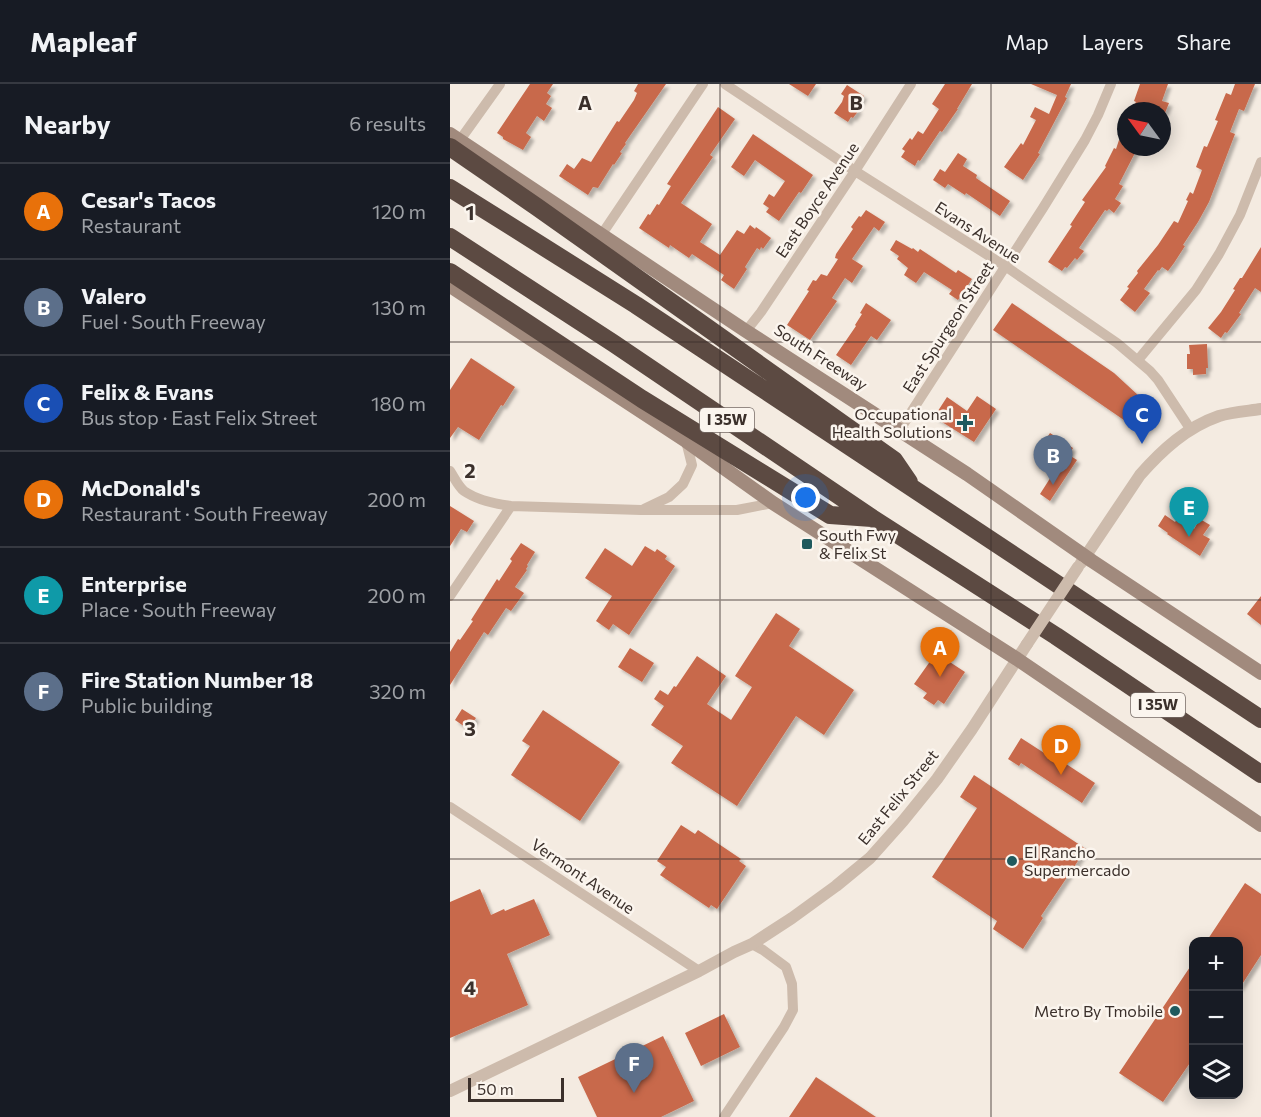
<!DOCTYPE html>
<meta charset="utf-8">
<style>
:root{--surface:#171b24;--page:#20242c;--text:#f1f3f6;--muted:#9ea1a6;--line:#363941;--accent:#ea580c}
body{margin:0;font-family:Commissioner,sans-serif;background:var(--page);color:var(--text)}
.controls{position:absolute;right:18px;bottom:18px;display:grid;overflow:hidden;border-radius:12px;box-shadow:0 3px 15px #0003}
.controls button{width:54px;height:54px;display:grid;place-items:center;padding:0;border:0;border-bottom:2px solid var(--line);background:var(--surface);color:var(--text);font:30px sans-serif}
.compass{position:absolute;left:667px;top:18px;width:54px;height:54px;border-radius:50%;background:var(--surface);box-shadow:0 3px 15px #0003;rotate:303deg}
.scale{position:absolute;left:18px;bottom:15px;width:96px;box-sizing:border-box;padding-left:6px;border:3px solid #3b302b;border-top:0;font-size:16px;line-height:21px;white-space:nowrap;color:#3b302b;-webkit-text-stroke:4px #fbf5ee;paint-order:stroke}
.you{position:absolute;left:356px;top:414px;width:21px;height:21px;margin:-15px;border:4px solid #fff;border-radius:50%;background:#1a73e8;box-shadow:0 0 0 9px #1a73e833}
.badge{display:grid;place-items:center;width:39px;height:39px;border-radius:50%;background:var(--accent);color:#fff;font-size:20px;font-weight:700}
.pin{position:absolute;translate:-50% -50px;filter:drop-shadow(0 2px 3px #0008)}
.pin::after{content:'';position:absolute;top:32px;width:21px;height:18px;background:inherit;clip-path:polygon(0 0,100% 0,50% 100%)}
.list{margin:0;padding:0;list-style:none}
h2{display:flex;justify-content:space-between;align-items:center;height:78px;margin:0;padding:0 24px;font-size:26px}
h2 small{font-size:20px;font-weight:400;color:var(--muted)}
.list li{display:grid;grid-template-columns:39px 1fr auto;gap:18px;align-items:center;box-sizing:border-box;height:96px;padding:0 24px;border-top:2px solid var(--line)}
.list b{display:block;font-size:22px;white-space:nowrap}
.list p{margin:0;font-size:20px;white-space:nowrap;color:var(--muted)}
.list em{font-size:20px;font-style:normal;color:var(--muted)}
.icon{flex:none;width:33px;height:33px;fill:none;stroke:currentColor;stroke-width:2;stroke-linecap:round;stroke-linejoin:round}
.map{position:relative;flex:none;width:811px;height:1033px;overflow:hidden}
header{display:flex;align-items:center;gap:36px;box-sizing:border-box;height:84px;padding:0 30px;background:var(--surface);border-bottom:2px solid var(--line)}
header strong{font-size:28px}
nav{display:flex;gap:33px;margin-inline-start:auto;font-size:21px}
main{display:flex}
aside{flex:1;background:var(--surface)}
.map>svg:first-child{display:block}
.building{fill:#c8694b;filter:url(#shadow)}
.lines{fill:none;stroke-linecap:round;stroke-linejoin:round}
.minor{stroke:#cdbbac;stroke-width:10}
.tertiary{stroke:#cdbbac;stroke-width:12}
.secondary{stroke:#a18a7d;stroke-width:14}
.motorway{stroke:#5c4a42;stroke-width:18}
.tertiary-bridge{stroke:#cdbbac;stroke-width:12}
.grid{fill:none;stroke:#3b302b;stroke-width:1.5;stroke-opacity:0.55}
.poi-dot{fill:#1f5a5e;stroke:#fbf5ee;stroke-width:2}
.labels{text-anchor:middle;stroke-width:5;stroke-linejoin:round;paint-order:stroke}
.shield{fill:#fbf5ee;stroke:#756b66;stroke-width:1.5}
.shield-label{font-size:15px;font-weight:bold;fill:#3b302b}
.street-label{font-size:16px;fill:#3b302b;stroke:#fbf5ee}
.poi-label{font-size:16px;fill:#3b302b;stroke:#fbf5ee;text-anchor:end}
.grid-label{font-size:20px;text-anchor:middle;font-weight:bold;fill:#3b302b;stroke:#fbf5ee;stroke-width:5;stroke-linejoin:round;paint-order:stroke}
</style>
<header>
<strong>Mapleaf</strong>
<nav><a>Map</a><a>Layers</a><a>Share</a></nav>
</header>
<main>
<aside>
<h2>Nearby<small>6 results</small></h2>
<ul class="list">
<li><span class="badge" style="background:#e8710a">A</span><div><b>Cesar's Tacos</b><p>Restaurant</p></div><em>120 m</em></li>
<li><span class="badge" style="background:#5c6f8a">B</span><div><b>Valero</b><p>Fuel · South Freeway</p></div><em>130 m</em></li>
<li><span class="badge" style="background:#1a4fb4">C</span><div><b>Felix &amp; Evans</b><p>Bus stop · East Felix Street</p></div><em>180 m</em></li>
<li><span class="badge" style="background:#e8710a">D</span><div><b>McDonald's</b><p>Restaurant · South Freeway</p></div><em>200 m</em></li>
<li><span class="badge" style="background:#0f9aa8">E</span><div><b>Enterprise</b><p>Place · South Freeway</p></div><em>200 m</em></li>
<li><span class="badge" style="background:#5c6f8a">F</span><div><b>Fire Station Number 18</b><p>Public building</p></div><em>320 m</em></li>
</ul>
</aside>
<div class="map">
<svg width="811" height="1033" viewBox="0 0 811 1033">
<defs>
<filter id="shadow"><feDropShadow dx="3.5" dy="3.5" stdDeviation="1.5" flood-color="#0004"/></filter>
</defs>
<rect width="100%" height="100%" fill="#f4ebe1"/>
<path class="building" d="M80 0H103L97 9 101 12 96 20 102 24 94 37 87 32 76 49 81 53 73 66 53 55V53L47 49Z
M188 0H216L175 59 176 60 170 68 172 69 164 81 163 80 148 104 143 103 138 111 109 92 117 80 124 85 132 74 141 78 167 37 169 38 184 16 187 9 184 7Z
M339 0H366L358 12Z
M495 0H522L507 25H508L492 48 490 47 470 77 468 76 465 82 451 73 455 67 452 65 460 54 462 56 468 47 473 50 489 25 482 20Z
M581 0H621L615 13 617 14 588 69 590 70 573 96 554 83 571 59 573 61 586 36 580 33 585 23 599 30 607 11Z
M690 0H718L712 17 719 19 715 29 712 27H680L686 18 684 17Z
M785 0H805L794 27 789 25 780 48 785 50 759 118 748 138 733 161 735 162 724 179 718 187 712 183 709 187 708 186 694 205 700 209 685 228 670 216 679 204 677 203 688 189 687 187 708 161 724 137 728 139 738 117 736 116 740 108 743 110 752 86 746 83 754 62 757 63 768 37 765 36 776 9 781 11Z
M397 1 414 12 406 25 409 26 403 34 401 33 398 38 384 29 392 18 394 12 391 10Z
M268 23 285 35 260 71 263 73 231 119 262 140 250 158 270 171 287 146 294 150 300 141 305 145 306 143 321 154 313 165 311 163 310 166 307 164 295 183 297 185 284 205 271 196 274 191 242 170 239 174 220 161 219 164 189 144 198 130 200 131 207 120 209 121 221 102 217 100Z
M303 50 363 91 351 109 349 108 329 137 316 128 319 124 313 120 319 110 324 113 335 97 305 76 294 92 281 83Z
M669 56 676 59V63H683L687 65 669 100 673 102 665 115 671 119 664 129 659 125 657 127 655 126 629 164 634 167 627 176 625 174 617 184 615 183 612 187 598 178 622 142 620 141 635 118 632 116 656 83 655 82 664 64 666 65Z
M508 69 517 75 513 82 527 91 526 94 560 117 550 132 516 109 515 111 498 100 495 104 483 96 490 85 495 88Z
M416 126 435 138 429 147 424 143 402 175 413 182 402 199 395 194 382 214 387 217 360 256 337 241 359 207 357 206 363 196 366 197 371 190 377 192 388 175 385 174 386 170 403 145 401 143 409 132 411 133Z
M446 156 462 165 463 164 468 168 470 165 506 189 508 186 522 195 508 216 499 210 502 206 474 188 466 199 454 191 458 184 447 175 449 172 440 166Z
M811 163V208L805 204 789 229 791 230 777 249 775 248 771 254 758 244 771 228 785 206 783 205 790 194H792Z
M416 219 441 236 427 256 421 252 401 281 386 271 406 242 405 241 412 230 410 229Z
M562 219 664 289 689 312 699 326 687 345 543 246Z
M757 260 758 284H756V290L743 291V285H737V270H740L739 261Z
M21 274 65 303 53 322 51 321 29 356 8 343 0 354V306Z
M527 312 546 325 524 358 484 333 497 313 517 327Z
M600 349 623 364 619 371 627 376 600 417 590 410 606 385 585 372Z
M0 422 24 437 17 448 11 445 0 462Z
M715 431 725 438 728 434 744 445 750 435 760 441 753 451 760 455 750 472 717 450 718 449 708 442Z
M71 459 85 468 77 481 78 482 76 485 77 486 65 503 74 509 61 527 56 524 38 551 34 548 0 601V568L8 555 10 556 23 537 21 536 47 495 49 497 62 477 60 475Z
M195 462 205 468 207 465 217 472 215 475 225 482 179 551 163 540 159 546 146 537 162 512 135 494 155 464 182 482Z
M811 512V541L797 530Z
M326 529 350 545 339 562 404 606 374 651 346 632 287 722 221 679 233 662 201 641 214 622 204 615 210 606 218 611 224 602 226 603 247 572 276 592 257 620 281 636 302 603 285 592Z
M180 564 204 579 192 598 168 583Z
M486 569 515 588 494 620 488 616 484 621 473 614 477 609 464 600Z
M12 625 26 634 18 645 5 636Z
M93 626 170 678 130 737 61 691 80 662 72 657Z
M571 654 605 676 607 674 645 699 632 719 571 679 569 682 558 675Z
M524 691 636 765 591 832 593 834 573 865 543 845 547 837 482 793 527 724 510 713Z
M231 741 245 750 248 746 291 775 289 777 296 782 267 825 261 821 259 824 210 791 216 783 207 777Z
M795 799 811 810V871L789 905V858H756Z
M30 805 41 831 54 825 55 827 84 815 100 851 57 870 78 921 0 954V818Z
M744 877V973L713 1018 669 989Z
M274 930 290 963 251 982 235 949Z
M213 952 244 1017 211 1033H147L128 993Z
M366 993 426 1033H339Z"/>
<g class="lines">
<path class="minor" d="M275 0 405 87 555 182 667 259 700 287 708 296 741 346
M10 56 50 0
M152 150 253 0
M296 247 311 228 405 87 461 0
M688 276 746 206 769 170 790 131 811 78
M449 347 593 124 635 56 648 31 661 0
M0 387C4 393 8 402 14 407 27 416 46 420 61 422L191 426H287L323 419
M194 425 219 413 233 400 242 381 236 357
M0 512 61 422
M0 723 249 887
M274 1033 334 943 343 926 342 900 336 883 313 866 302 860"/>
<path class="tertiary" d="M631 479 690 391C712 366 737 343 769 332 782 328 798 327 811 325
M0 1007 249 887 284 868 302 860 342 834 386 802 420 774 453 737 487 695 522 645 577 560"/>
<path class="secondary" d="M0 50 296 247 517 390 642 477 811 589
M0 202 236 357 323 419 567 575 811 741"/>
<path class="motorway" d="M0 63 87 123 444 376 459 398
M0 104 186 221 811 635
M0 153 163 259 422 434 606 552 811 690
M0 188 192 315 380 431 422 434"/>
<path class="tertiary-bridge" d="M577 560 628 483"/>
</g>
<path class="grid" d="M270 0V1033M541 0V1033M0 258H811M0 516H811M0 775H811"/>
<g class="poi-dot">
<path d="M512 330h6v6h6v6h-6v6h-6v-6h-6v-6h6z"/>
<rect x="351" y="454" width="12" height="12" rx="3"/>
<circle cx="562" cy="777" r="6"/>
<circle cx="725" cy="927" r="6"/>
</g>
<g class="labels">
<g class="shield">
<rect x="250" y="324" width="54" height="24" rx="4.5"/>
<rect x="681" y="609" width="54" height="24" rx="4.5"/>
</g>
<g class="shield-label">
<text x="277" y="341">I 35W</text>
<text x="708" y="626">I 35W</text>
</g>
<g class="street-label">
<text transform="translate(367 116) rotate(-56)" y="6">East Boyce Avenue</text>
<text transform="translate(528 148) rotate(33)" y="6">Evans Avenue</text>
<text transform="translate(498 243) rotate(-57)" y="6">East Spurgeon Street</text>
<text transform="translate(371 273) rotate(33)" y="6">South Freeway</text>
<text transform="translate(448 713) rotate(-51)" y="6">East Felix Street</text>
<text transform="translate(133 792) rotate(34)" y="6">Vermont Avenue</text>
</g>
<g class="poi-label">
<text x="502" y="336">Occupational<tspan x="502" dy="18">Health Solutions</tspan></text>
<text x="369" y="457" text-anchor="start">South Fwy<tspan x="369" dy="18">&amp; Felix St</tspan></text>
<text x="574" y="774" text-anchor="start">El Rancho<tspan x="574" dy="18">Supermercado</tspan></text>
<text x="713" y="933">Metro By Tmobile</text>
</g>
</g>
<g class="grid-label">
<text x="135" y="26">A</text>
<text x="406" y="26">B</text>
<text x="20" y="136">1</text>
<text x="20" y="394">2</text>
<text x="20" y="652">3</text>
<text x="20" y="911">4</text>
</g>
</svg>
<div class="controls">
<button>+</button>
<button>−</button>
<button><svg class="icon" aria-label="layers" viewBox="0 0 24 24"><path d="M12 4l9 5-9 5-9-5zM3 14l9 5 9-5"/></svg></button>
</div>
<svg class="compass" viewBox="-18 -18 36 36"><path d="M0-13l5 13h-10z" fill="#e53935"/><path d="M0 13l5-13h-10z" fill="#9ea1a6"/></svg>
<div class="scale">50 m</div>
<div class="you"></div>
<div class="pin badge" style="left:490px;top:593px;background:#e8710a">A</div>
<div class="pin badge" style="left:603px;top:401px;background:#5c6f8a">B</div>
<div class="pin badge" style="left:692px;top:360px;background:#1a4fb4">C</div>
<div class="pin badge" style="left:611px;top:691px;background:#e8710a">D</div>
<div class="pin badge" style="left:739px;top:453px;background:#0f9aa8">E</div>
<div class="pin badge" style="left:184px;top:1009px;background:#5c6f8a">F</div>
</div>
</main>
